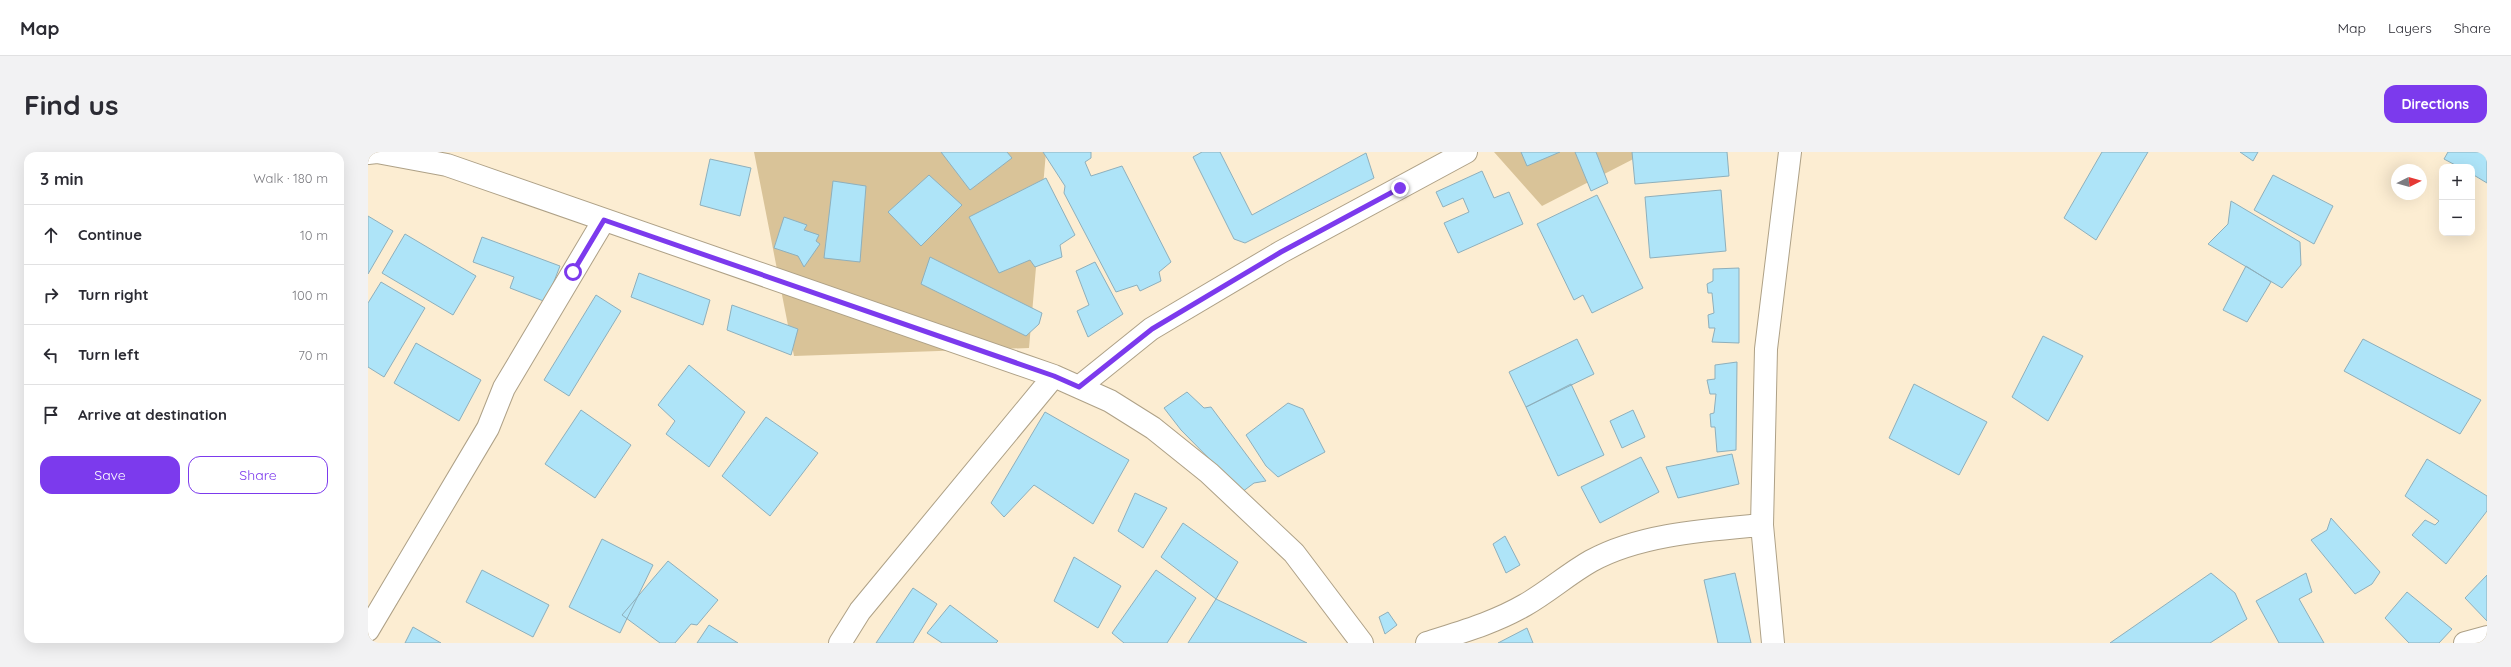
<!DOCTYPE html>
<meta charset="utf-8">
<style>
:root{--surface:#fff;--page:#f2f2f3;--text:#2b2b33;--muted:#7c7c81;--line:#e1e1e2;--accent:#7c3aed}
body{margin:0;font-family:Quicksand,sans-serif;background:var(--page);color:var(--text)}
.controls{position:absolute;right:12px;top:12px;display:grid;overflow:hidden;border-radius:8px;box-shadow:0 4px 16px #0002}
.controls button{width:36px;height:36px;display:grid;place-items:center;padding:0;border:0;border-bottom:1px solid var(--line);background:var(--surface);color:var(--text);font:20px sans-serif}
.compass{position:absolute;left:2023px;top:12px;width:36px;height:36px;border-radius:50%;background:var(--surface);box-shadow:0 4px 16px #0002;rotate:85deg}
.stop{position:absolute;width:12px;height:12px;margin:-9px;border:3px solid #7c3aed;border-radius:50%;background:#fff}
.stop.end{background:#7c3aed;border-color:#fff;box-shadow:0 1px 4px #0008}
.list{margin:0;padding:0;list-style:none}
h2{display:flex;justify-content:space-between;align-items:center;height:52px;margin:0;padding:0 16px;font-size:17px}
h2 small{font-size:13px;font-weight:400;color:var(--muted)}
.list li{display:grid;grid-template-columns:26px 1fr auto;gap:12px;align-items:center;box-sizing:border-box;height:60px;padding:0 16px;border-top:1px solid var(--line)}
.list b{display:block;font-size:15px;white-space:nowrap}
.list em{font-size:13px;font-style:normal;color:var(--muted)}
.actions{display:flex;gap:8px;padding:12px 16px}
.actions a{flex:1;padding:9px 0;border:1px solid var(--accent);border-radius:12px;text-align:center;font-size:14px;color:var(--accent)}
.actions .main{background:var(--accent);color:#fff}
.icon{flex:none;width:22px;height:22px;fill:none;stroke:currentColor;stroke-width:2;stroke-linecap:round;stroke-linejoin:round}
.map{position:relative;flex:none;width:2119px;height:491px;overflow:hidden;border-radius:12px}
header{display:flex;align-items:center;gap:24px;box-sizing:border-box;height:56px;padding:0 20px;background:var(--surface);border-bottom:1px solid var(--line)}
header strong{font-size:19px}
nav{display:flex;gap:22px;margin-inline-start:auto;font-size:14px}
.intro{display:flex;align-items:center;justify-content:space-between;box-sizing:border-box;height:96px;padding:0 24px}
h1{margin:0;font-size:28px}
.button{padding:10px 18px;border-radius:12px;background:var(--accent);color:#fff;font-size:14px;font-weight:700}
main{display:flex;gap:24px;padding:0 24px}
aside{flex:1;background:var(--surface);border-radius:12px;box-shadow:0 4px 16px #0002}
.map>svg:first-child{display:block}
.green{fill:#d9c398}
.building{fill:#aee4f8;stroke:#8eafbb}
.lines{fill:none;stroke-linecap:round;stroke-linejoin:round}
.street-casing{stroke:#aea187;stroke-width:24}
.street{stroke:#fff;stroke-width:22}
.route{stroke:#7c3aed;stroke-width:5}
</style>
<header>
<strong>Map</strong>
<nav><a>Map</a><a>Layers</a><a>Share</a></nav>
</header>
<div class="intro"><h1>Find us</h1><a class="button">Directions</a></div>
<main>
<aside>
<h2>3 min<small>Walk · 180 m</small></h2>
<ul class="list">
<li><svg class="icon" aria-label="ahead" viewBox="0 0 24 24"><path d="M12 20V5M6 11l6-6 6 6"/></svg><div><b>Continue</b></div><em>10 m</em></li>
<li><svg class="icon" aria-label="right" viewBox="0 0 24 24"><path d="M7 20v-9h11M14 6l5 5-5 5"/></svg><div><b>Turn right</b></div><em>100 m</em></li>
<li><svg class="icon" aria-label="left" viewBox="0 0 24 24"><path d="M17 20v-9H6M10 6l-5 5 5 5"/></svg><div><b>Turn left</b></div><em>70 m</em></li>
<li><svg class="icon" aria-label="arrive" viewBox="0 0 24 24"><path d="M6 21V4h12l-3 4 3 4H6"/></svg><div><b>Arrive at destination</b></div></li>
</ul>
<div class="actions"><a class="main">Save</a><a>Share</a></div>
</aside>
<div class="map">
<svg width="2119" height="491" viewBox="0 0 2119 491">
<rect width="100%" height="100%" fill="#fcedd2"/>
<path class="green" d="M386 0H678L661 196 426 204Z
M1126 0H1279L1174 54Z"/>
<path class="building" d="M573 0H639L644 6 602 38Z
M675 0H723V6L717 10 723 24 754 14 803 110 791 120 793 129 772 139 769 133 748 140 696 41 697 34Z
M834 0H852L884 63 998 1 1006 26 877 91 866 87 825 5Z
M1153 0H1192L1159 14Z
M1207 0H1228L1240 31 1223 39Z
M1264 0H1359L1361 24 1267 32Z
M1734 0H1780L1728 88 1696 66Z
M1872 0H1890L1885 9Z
M2080 0H2119V31L2104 22V15H2091L2076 7Z
M342 7 383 16 372 64 332 53Z
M1114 19 1126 46 1141 40 1155 72 1090 101 1076 71 1101 60 1095 46 1075 55 1068 40Z
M561 23 594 53 553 94 520 60Z
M1905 23 1965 54 1946 92 1886 58Z
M678 26 707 83 692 93 694 105 667 115 662 108 631 121 601 65Z
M465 29 498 34 492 110 456 106Z
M1353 38 1358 99 1282 106 1277 45Z
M1229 43 1275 136 1224 161 1215 143 1206 148 1169 72Z
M1863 49 1932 90 1933 113 1914 136 1840 92 1860 72Z
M0 64 25 79 0 122Z
M416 65 439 73 436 78 451 83 448 89 452 92 436 115 430 104 406 96Z
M37 82 108 124 85 163 14 121Z
M114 85 192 114 178 150 142 136 146 125 105 110Z
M562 105 674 161 671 172 658 184 553 132Z
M727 110 755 162 720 185 709 159 721 153 708 119Z
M1878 114 1903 130 1879 170 1855 158Z
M1371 116V191L1344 190 1347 176H1341L1340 163 1346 161 1344 141H1340L1339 132 1345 129V117Z
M271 121 342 148 335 173 263 145Z
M13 130 57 156 16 225 0 215V151Z
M228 143 253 159 201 244 176 228Z
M364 153 430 177 423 203 359 178Z
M1675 184 1715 204 1680 269 1644 245Z
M1209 187 1226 222 1158 255 1141 220Z
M1995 187 2113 248 2092 282 1976 219Z
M48 191 113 228 91 269 26 231Z
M1369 210 1368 298 1349 300 1347 275H1343L1342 262 1346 261 1348 242H1342L1339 228 1347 227V213Z
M321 213 377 260 341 315 298 282 307 269 290 253Z
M1203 232 1236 303 1190 324 1158 255Z
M1546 232 1619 270 1591 323 1521 286Z
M819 240 836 256 843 255 898 329 886 331 874 340 813 278 796 256Z
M920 251 935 257 957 300 910 325 898 314 878 283Z
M213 258 263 293 227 346 177 312Z
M1265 258 1277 285 1254 296 1242 269Z
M677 260 761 308 725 372 666 333 636 365 623 351Z
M398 265 450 301 402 364 354 324Z
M1364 302 1371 332 1310 346 1298 315Z
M1273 305 1291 340 1232 371 1213 335Z
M2059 307 2119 344V359L2078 412 2044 383 2057 368 2067 373 2071 369 2037 344Z
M767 341 799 356 775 396 750 379Z
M1963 366 2012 420 2004 432 1987 442 1943 388 1959 378Z
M815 371 870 410 848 447 793 405Z
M1137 384 1152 413 1138 421 1125 392Z
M234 387 285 413 252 481 201 455Z
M706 405 753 434 730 476 686 449Z
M300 409 350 448 329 473 323 472 307 491H292L254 463Z
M114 418 181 453 165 485 98 450Z
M788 418 828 446 799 491H756L744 481Z
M1367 421 1383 491H1350L1336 428Z
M1843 421 1867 441 1879 467 1842 491H1742Z
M1938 421 1944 440 1931 447 1956 491H1911L1888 449Z
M2119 423V469L2097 446Z
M545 436 569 452 545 491H508Z
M2039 440 2084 477 2071 491H2041L2017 466Z
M848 447 939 491H820Z
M582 453 630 489 628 491H574L559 481Z
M1020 460 1029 473 1017 482 1011 465Z
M341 473 370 491H329Z
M45 475 73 491H37Z
M1159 476 1165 491H1130Z"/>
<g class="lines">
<g class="street-casing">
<path id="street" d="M0 1 9 0 79 13 686 224 742 249 785 276 841 321 926 401 994 491
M711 235 783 177 913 100 1098 0
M0 478 120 276 136 236 236 68
M472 491 492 459 686 224
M1059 491C1093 480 1126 471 1157 453 1180 440 1200 422 1223 409 1272 382 1339 378 1394 373
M1405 491 1394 373 1398 197 1422 0
M2097 491 2119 485"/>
</g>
<use href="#street" class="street"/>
</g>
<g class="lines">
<path class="route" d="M205 120 236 68 686 224 711 235 784 177 913 100 1032 36"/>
</g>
</svg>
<div class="controls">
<button>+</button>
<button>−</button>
</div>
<svg class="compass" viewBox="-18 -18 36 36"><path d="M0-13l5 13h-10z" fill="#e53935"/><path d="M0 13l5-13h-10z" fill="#7c7c81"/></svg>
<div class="stop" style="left:205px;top:120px"></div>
<div class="stop end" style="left:1032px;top:36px"></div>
</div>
</main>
